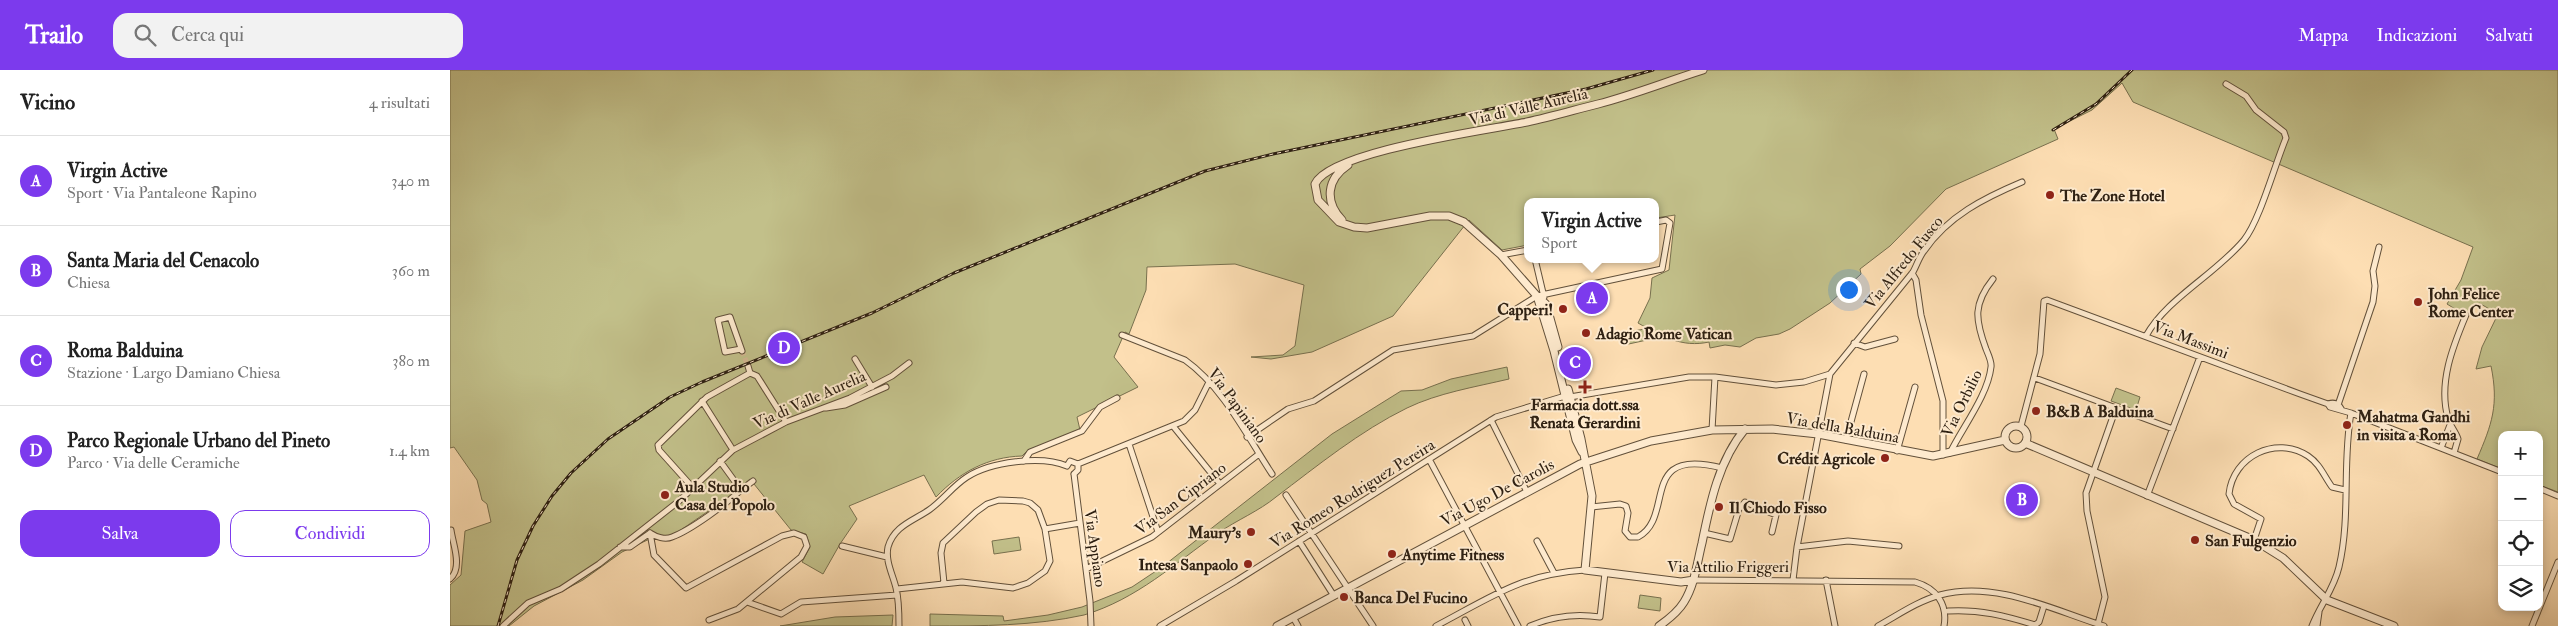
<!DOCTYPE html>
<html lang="it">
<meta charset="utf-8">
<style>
:root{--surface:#fff;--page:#f2f2f2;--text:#222;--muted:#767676;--line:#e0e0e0;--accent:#7c3aed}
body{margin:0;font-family:"IM FELL Double Pica",serif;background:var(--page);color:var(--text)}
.controls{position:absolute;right:15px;bottom:15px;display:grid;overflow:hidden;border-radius:10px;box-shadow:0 2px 8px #0003}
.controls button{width:45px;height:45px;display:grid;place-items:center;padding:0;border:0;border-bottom:1px solid var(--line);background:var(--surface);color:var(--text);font:25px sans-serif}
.you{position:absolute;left:1398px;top:219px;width:18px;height:18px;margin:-12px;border:4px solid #fff;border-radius:50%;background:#1a73e8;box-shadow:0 0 0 8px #1a73e833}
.badge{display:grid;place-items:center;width:32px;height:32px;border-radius:50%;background:var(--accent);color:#fff;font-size:16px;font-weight:700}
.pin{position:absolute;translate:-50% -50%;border:2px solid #fff;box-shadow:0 1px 5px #0006}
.popup{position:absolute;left:1074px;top:128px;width:135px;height:65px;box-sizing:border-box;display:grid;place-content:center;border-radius:10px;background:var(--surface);filter:drop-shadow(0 1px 4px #0005);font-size:16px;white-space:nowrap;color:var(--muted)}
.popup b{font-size:19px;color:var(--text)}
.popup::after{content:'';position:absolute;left:50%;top:100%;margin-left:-10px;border:10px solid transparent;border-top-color:var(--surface)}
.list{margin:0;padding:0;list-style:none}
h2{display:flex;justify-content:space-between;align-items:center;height:65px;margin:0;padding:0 20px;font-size:21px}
h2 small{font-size:16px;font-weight:400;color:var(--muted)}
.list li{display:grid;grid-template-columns:32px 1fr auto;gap:15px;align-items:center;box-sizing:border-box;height:90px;padding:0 20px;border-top:1px solid var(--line)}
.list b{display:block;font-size:19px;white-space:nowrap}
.list p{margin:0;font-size:16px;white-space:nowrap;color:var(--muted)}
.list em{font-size:16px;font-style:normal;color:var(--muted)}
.actions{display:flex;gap:10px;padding:15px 20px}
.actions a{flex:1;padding:11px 0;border:1px solid var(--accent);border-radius:15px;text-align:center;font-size:18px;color:var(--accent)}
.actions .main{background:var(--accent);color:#fff}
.icon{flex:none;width:28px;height:28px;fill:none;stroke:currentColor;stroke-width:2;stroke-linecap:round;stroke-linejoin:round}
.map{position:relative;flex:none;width:2108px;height:556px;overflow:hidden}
header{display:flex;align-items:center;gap:30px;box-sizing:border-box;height:70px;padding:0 25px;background:var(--accent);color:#fff}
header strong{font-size:24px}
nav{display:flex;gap:28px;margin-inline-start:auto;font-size:18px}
.search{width:350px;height:45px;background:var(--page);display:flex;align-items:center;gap:12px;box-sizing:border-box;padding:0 18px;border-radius:15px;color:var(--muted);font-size:19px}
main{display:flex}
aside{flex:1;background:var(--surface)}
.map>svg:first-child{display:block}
.green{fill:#c2c08a;stroke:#78704e}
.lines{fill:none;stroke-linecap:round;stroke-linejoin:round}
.minor-tunnel{stroke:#d4b893;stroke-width:5;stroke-dasharray:5 2.5;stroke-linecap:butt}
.minor-casing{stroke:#62503a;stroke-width:7}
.tertiary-casing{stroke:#62503a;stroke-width:9}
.minor{stroke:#feeace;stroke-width:5}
.tertiary{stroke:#feeace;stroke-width:7}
.rail-casing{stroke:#2e2012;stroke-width:3}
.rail{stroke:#feeace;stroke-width:1;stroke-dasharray:4;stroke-linecap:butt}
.poi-dot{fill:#8f2418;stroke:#feeace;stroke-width:2}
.labels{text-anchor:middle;stroke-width:4;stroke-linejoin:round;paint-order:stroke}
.street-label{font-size:16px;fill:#2e2012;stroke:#feeace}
.poi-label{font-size:16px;font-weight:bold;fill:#2e2012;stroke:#feeace;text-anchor:start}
</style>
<header>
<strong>Trailo</strong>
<div class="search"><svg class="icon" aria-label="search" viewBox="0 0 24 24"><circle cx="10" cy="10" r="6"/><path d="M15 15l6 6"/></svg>Cerca qui</div>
<nav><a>Mappa</a><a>Indicazioni</a><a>Salvati</a></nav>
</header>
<main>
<aside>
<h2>Vicino<small>4 risultati</small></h2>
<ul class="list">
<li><span class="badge">A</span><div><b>Virgin Active</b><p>Sport · Via Pantaleone Rapino</p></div><em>340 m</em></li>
<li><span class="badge">B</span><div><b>Santa Maria del Cenacolo</b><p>Chiesa</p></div><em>360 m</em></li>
<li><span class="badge">C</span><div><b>Roma Balduina</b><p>Stazione · Largo Damiano Chiesa</p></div><em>380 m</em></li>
<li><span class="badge">D</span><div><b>Parco Regionale Urbano del Pineto</b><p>Parco · Via delle Ceramiche</p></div><em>1.4 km</em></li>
</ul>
<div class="actions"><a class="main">Salva</a><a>Condividi</a></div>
</aside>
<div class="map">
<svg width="2108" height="556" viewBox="0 0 2108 556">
<rect width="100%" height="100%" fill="#fddeb3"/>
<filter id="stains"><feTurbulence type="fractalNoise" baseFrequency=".004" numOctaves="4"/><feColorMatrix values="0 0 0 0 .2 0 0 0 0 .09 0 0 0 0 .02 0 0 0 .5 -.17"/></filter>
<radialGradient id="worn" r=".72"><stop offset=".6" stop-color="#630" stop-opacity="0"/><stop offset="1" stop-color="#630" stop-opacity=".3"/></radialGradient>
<path class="green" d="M0 0H2108V422L2089 415V365H2052V399L2027 389C2042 354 2049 335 2041 296L2026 299 2032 277 2048 244 2029 233 2020 244 2010 242 1997 234 2011 210 2023 177 1683 32 1672 13 1642 40 1604 59 1608 69 1496 119 1440 176 1410 199 1411 204 1380 233 1340 259 1329 264 1306 268 1290 277 1275 275 1260 278 1259 272C1232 278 1211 266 1188 253L1200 228 1202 208 1219 200 1225 145 1206 148V132H1078V175L1052 180 1019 150 943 246 862 282 821 289 801 287 833 285 845 276 854 215 785 194 697 197 696 220 679 264 675 262 664 287 688 317 627 347 630 360 576 382 572 386C538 387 510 402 486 427L474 405 399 436 407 449 390 474 373 504 352 492 360 477 356 464 341 460 300 409 276 429 222 466 208 465 172 482 133 510 84 536 59 556H0V515L11 505 15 461 41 452 37 434 32 430 27 410 4 377 0 378Z
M1195 259 1197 270 1174 275 1172 263Z
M1057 297 1059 309C1025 317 988 323 957 338 910 361 867 396 826 427 809 441 787 450 768 463 724 494 687 529 634 545 584 556 532 556 480 556V544L553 546 554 551 598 545 632 537 682 517 712 497 882 364 951 321 972 320 1001 309Z
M1666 318 1690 327 1686 340 1661 331Z
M569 467 571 480 544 484 542 471Z
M1190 525 1211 528 1210 541 1188 538Z
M443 545 442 556H330L385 547Z"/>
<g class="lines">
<path class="minor-tunnel" d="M292 281 298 296"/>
<g class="minor-casing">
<path id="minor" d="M1051 185 1078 180
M1085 189 1094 227
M1462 203 1466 210 1471 245 1493 331V385
M672 265 735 290C773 317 797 366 822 404
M1696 266C1716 229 1766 204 1794 170 1810 150 1825 94 1836 68L1834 62 1806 40 1796 26 1776 14
M1404 273 1415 277 1445 269
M291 279 275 282 268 250 280 247 292 281
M405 289 422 317
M298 296 300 303
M300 303 307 306 336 352
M1585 308 1723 359
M1120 327 1239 307H1265L1326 315 1354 312 1380 304 1463 202C1467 195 1469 187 1474 181 1498 146 1534 128 1572 112
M252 331 283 380
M1888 335 1923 232 1925 216 1923 201 1929 177
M376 338 395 335 436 317
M1901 343 2052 402
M1041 350 1077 422
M723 356 770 414
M1571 356 1590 284 1594 231 1597 230 1850 324 1878 334C1884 332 1889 334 1892 340
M1262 360 1265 307
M797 367 838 339 864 331 943 280 1023 266 1087 226 1212 199 1220 153 1216 150 1206 152
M1396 370 1414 304
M679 374 708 462
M1991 378 2000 355
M1447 381 1465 317
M1500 383C1512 358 1538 325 1541 297 1542 292 1538 284 1536 279 1525 249 1523 234 1543 209
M2004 383 2008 369C2006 362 2000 356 1998 348 1988 313 2003 276 2016 245
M979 389 1068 556
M574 391 580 382 632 361 650 337 667 328
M628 394 734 351 745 340 759 312
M617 396 620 391 628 394V400L624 404
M624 404 640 531 641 556
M2089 418 2108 426
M244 419 209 380 208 375 257 327 300 303
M291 420 303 411
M836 425 923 556
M1697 426 1750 287
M1141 437 1170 434 1176 436 1178 443 1175 461 1180 467H1188C1226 447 1187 376 1272 398
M595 459 630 453
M200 463 204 485 236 518 332 466 344 463 354 467 357 476 351 487 288 539 259 550
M200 463C206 467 215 470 222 467 241 460 276 434 291 420L270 391
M1254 463 1280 469 1289 439 1295 432 1326 445 1322 462
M1804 470 1811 449 1784 434 1779 424C1783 386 1826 365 1858 386 1870 394 1874 406 1882 417L1895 420
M849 471 884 526
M1087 471 1104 503
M392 476 437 487
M170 477H180L200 463
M1347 477 1398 471 1449 476
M636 499 702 467 809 384
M0 509C13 497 3 475 1 460
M1244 510 1465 512C1486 518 1498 534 1494 556
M1343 510 1347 477 1380 304
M1376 510 1385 556
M447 519 512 512 563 518 578 513 595 501 600 491 595 459 588 440 580 433 573 431 549 430 537 434 526 442 493 473 491 483 494 513
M297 532 331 544 351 532 447 525
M1498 541C1529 539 1556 546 1585 555L1589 552 1594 536
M843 547 848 556
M1015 550 1018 556
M1648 554 1655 527 1637 441 1636 423 1666 338
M53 556 78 533 111 519 149 494 229 431 283 380 336 352 400 328 442 306 459 293
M449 556C449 544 449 530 446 518 443 505 435 491 438 477 444 456 463 451 479 440 493 430 503 416 517 407 540 392 591 385 617 396
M710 556 786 511 1046 347 1115 326
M986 556C1040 528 1071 504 1135 500
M1080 556C1103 546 1125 543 1150 547L1155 503
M1428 556C1448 545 1468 531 1490 525 1545 510 1603 540 1654 556
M1862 556C1870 535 1884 519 1889 497 1901 446 1892 394 1901 343L1880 337 1878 334
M1867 556 1869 542
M2082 556 2108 492"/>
</g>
<g class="tertiary-casing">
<path id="tertiary" d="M892 150C874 131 877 109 898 95
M1087 226 1096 234 1108 277
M1118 319 1131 369 1142 426 1135 500 1231 512 1244 510
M1555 367a11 11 0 1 1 22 0a11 11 0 1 1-22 0Z
M1575 373 1804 470 1833 488 1877 530 1944 556
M1132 382 1126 370 1104 281 1087 226 1051 185 1014 152 999 146H980L917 158 904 157 889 152 868 130 865 114C880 81 1039 60 1077 52 1101 47 1124 40 1148 34 1183 25 1218 11 1253 0
M827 556 1130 394 1201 371 1262 360 1322 359 1368 364 1483 386 1555 370
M1209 556C1219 549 1228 542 1234 532 1245 514 1247 493 1252 473 1260 433 1269 390 1295 359"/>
</g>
<use href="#minor" class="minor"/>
<use href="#tertiary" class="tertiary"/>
<g class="rail-casing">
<path id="rail" d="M1603 60 1646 34 1682 0
M48 556 67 490 83 456 102 426 121 403 158 369 220 327 252 312 422 243 504 203 755 101 823 84 1136 19 1203 0"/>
</g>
<use href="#rail" class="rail"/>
</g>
<g class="poi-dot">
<circle cx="1600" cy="125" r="5"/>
<circle cx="1968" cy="232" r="5"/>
<circle cx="1113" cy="239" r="5"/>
<circle cx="1136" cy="263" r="5"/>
<path d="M1132.5 309.5h5v5h5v5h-5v5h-5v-5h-5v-5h5z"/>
<circle cx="1586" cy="341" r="5"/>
<circle cx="1897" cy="355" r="5"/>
<circle cx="1435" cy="388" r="5"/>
<circle cx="215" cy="425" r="5"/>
<circle cx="1269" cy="437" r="5"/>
<circle cx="801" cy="462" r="5"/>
<circle cx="1745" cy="470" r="5"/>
<circle cx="942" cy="484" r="5"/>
<circle cx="798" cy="494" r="5"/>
<circle cx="894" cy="527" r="5"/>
</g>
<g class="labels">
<g class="street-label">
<text transform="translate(1078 36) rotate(-13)" y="6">Via di Valle Aurelia</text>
<text transform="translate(1453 192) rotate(-51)" y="6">Via Alfredo Fusco</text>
<text transform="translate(1741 269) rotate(21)" y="6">Via Massimi</text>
<text transform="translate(359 329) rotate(-24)" y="6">Via di Valle Aurelia</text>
<text transform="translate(1511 333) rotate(-64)" y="6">Via Orbilio</text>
<text transform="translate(788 335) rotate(54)" y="6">Via Papiniano</text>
<text transform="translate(1393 357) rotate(10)" y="6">Via della Balduina</text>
<text transform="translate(1047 422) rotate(-28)" y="6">Via Ugo De Carolis</text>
<text transform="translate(902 423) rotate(-32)" y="6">Via Romeo Rodriguez Pereira</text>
<text transform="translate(730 428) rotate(-37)" y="6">Via San Cipriano</text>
<text transform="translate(646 478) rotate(82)" y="6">Via Appiano</text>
<text x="1278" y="502">Via Attilio Friggeri</text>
</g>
<g class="poi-label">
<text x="1610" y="131">The Zone Hotel</text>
<text x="1978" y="229">John Felice<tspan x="1978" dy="18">Rome Center</tspan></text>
<text x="1103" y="245" text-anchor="end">Capperi!</text>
<text x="1146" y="269">Adagio Rome Vatican</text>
<text x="1135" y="340" text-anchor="middle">Farmacia dott.ssa<tspan x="1135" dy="18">Renata Gerardini</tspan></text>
<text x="1596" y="347">B&amp;B A Balduina</text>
<text x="1907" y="352">Mahatma Gandhi<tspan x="1907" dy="18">in visita a Roma</tspan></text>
<text x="1425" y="394" text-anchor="end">Crédit Agricole</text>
<text x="225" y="422">Aula Studio<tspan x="225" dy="18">Casa del Popolo</tspan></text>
<text x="1279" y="443">Il Chiodo Fisso</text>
<text x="791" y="468" text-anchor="end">Maury's</text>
<text x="1755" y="476">San Fulgenzio</text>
<text x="952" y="490">Anytime Fitness</text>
<text x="788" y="500" text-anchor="end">Intesa Sanpaolo</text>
<text x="904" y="533">Banca Del Fucino</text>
</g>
</g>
<rect width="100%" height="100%" filter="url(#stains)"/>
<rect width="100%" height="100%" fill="url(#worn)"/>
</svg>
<div class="controls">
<button>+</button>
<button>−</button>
<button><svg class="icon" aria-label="locate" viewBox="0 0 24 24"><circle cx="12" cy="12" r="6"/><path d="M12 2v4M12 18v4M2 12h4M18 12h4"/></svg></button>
<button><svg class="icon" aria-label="layers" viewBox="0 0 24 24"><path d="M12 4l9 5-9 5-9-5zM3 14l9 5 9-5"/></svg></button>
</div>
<div class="you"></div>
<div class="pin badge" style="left:1142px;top:228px">A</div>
<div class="popup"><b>Virgin Active</b>Sport</div>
<div class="pin badge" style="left:1572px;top:430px">B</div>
<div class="pin badge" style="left:1125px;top:293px">C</div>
<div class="pin badge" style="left:334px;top:278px">D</div>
</div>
</main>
